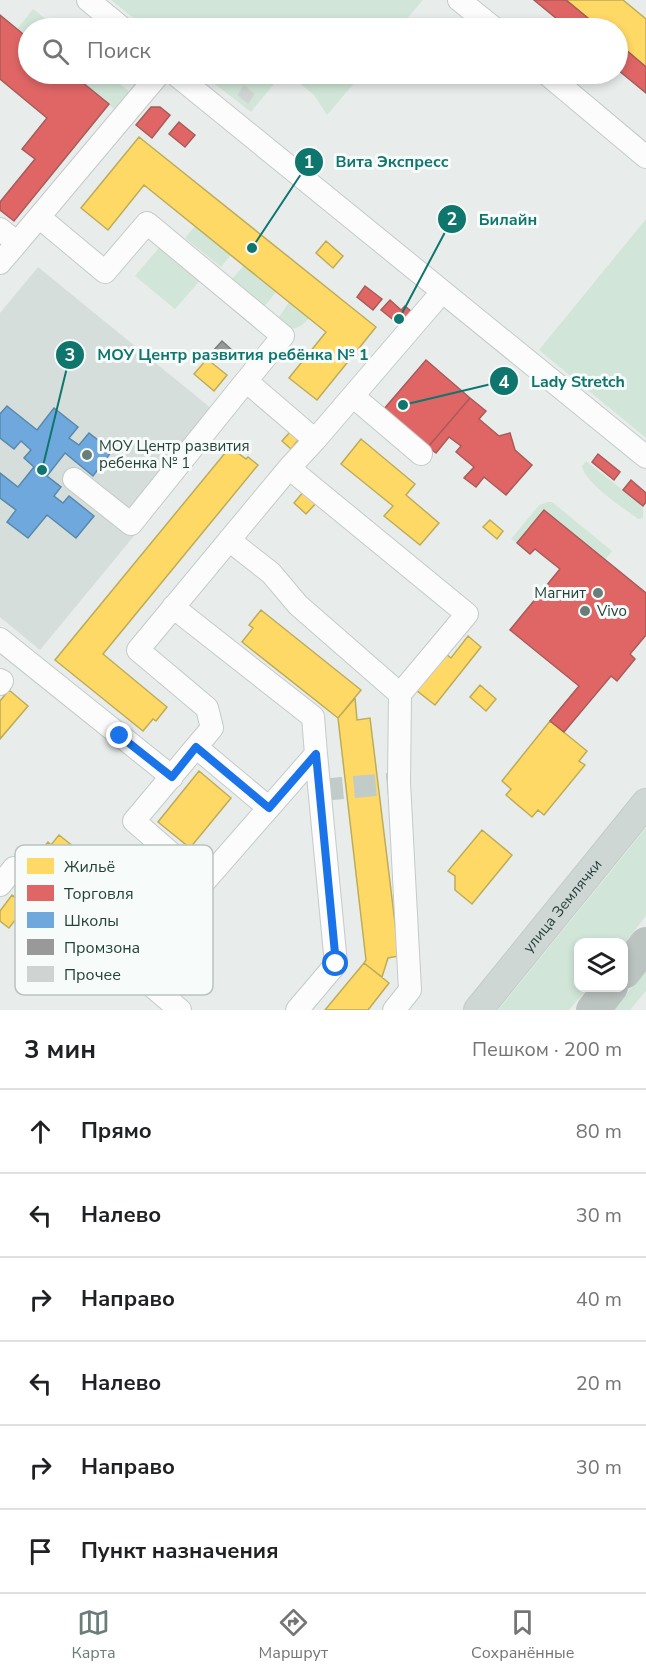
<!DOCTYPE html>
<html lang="ru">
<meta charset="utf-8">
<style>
:root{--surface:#fff;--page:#f6f6f6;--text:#202124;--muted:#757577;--line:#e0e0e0;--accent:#697e78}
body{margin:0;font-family:"Nunito Sans",sans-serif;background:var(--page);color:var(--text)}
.controls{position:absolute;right:18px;bottom:18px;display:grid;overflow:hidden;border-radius:12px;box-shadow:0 3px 9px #0003}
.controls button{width:54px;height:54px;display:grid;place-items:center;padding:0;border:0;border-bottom:2px solid var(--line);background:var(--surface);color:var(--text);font:30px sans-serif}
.stop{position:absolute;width:18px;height:18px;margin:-14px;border:4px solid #1a73e8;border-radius:50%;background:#fff}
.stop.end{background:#1a73e8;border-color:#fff;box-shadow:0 2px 6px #0008}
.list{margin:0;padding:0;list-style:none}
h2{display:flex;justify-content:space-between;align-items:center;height:78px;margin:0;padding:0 24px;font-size:26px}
h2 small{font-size:20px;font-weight:400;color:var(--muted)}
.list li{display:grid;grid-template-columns:39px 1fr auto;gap:18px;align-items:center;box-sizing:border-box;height:84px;padding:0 24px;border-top:2px solid var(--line)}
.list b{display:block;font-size:22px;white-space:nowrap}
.list em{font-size:20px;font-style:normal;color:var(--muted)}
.icon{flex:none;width:33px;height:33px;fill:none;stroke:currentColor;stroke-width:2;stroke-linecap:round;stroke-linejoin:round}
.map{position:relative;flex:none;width:646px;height:1010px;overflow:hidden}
.search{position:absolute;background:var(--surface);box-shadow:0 3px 9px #0003;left:18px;right:18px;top:18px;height:66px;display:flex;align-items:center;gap:15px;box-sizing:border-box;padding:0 21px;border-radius:33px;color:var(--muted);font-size:22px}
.sheet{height:582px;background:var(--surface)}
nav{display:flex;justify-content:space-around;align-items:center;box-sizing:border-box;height:84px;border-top:2px solid var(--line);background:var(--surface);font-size:16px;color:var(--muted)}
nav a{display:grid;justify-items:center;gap:3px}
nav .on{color:var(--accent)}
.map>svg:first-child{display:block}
.built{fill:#d6dedb}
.green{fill:#d1e6d8}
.homes{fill:#ffd966;stroke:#bdac59;stroke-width:1.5}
.shops{fill:#e06666;stroke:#a85b59;stroke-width:1.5}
.schools{fill:#6fa8dc;stroke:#5889ab;stroke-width:1.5}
.industry{fill:#999;stroke:#767f7c;stroke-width:1.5}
.building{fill:#cfd4d2;stroke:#d1d6d4;stroke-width:1.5}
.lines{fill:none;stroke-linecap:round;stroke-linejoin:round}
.minor-tunnel{stroke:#c1cbc8;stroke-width:22;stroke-dasharray:22 11;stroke-linecap:butt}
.minor-casing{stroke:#c5cac8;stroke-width:24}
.major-casing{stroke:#c3ccc9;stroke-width:30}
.highway-casing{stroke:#c3ccc9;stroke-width:34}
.minor{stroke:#fcfcfc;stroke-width:22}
.major{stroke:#cfd7d5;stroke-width:28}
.highway{stroke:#bcc4c2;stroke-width:33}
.route{stroke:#1a73e8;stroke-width:8}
.poi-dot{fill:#697e78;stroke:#f7fbf9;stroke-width:2}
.labels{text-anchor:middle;stroke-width:6;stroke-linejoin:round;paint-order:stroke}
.poi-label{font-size:15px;fill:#24423a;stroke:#f7fbf9;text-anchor:start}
.street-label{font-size:15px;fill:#24423a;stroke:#f7fbf9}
.key{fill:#f7fbf9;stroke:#b8c4c0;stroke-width:1.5}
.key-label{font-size:16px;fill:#24423a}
.leader{fill:none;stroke:#0f766e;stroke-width:2}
.callout-dot{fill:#0f766e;stroke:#f7fbf9;stroke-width:2}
.mark-label{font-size:18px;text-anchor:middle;font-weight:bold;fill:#fff}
.callout-label{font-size:16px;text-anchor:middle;font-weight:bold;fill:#0f766e;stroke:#f7fbf9;stroke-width:6;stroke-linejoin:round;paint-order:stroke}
</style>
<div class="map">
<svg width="646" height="1010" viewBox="0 0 646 1010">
<rect width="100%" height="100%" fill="#e8edeb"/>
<path class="built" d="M38 267 212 409 152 514 40 650 0 617V313Z"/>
<path class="green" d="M111 0H423L399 28H146Z
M33 9 57 28H28V38L17 29Z
M91 74H107L134 95 120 109H114L83 83Z
M202 74H282L251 112Z
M288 74H362L327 115 314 95Z
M646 219V438L539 350Z
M195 226 231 255 221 267 185 238Z
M162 244 202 278 175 309 135 276Z
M244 265 276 292 264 307 231 280Z
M289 302 309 318C300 330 286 334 279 317Z
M586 461 643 506V518L638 519C622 507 586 484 582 466Z
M548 502H552L612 551 605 560 544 510 517 543 511 539 539 505Z
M646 828V916L624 944 578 942V987L588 988 569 1010H498Z
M646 971V991L630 1010H614Z"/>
<path class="homes" d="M566 0H623L646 19V67L618 43V28H600Z
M139 137 376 327 317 400 289 378 326 332 144 185 108 230 81 208Z
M326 241 343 256 333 268 316 253Z
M207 359 227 375 214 391 194 374Z
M290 432 299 439 291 449 282 441Z
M361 439 415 484 406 495 439 523 420 545 384 516 393 506 341 464Z
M230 447 246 459 248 457 258 465 103 654 167 707 156 721 153 719 143 731 55 660Z
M304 491 317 502 306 514 294 503Z
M490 520 503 531 497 539 483 527Z
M261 610 361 690 338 718 242 642 253 628 249 625Z
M468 636 481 647 435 705 416 690 445 653 451 658Z
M480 685 496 699 486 711 470 697Z
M9 690 28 706 0 739V701Z
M355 698 357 720 370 718 399 956 388 958 382 977 364 963 366 960 338 718Z
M550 721 587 751 579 761 585 765 544 815 538 810 532 817 506 795 511 789 502 781Z
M199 771 231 798 190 848 158 822Z
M482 830 512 855 472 904 455 890V876L448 871Z
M59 835 190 939 181 951 184 953 173 967 36 857 48 842 51 845Z
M12 895 26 906 9 928 0 921V911Z
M364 963 389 983 368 1010H325Z"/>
<path class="shops" d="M534 0H566L600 28H568Z
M0 15 28 38V74H72L109 104 14 221 0 210V202L35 159 22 149 47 118 0 79Z
M618 43 646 67V93L618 70Z
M151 107H160L170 115 152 138 136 125Z
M179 122 195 135 185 147 169 134Z
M365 286 382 299 373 310 357 297Z
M390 300 401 310 405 306 412 312 401 326 381 310Z
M426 360 470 398 428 447 384 409Z
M470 398 486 411 479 419 499 436 510 433 515 450 532 465 506 495 484 477 476 487 464 478 474 467 456 452 461 446 449 437 436 453 428 447Z
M598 454 620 472 614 480 592 462Z
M631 480 646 493V502L643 506 623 490Z
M544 510 646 593V635L630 654 635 659 617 681 611 676 564 732 550 721 579 686 510 630 560 569 535 549 530 554 517 543Z"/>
<path class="schools" d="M7 406 37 430 54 408 78 427 69 438 79 445 89 433 112 451 93 476 65 453 47 476 61 487 54 496 63 503 69 496 94 516 76 538 47 515 28 538 7 522 16 510 0 498V473L18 487 34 467 24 458 31 450 21 441 14 449 0 438V414Z"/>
<path class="industry" d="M222 341 233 351 224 361 213 351Z"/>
<path class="building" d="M244 86 254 94 248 103 238 95Z"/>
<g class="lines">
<path class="minor-tunnel" d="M321 790 399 783"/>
<g class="minor-casing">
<path id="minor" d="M88 0 122 28
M459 0 494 28
M175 74 646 457
M547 74 646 157
M39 217 105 272 147 223 283 336 246 381 315 440 442 292
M0 229 17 243 159 74
M0 263 17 243
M354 397 421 454
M289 468 467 614 400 694
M74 479 131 524 246 381
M229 540 271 573 298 605 400 694 399 783 410 990 394 1010
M173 607 313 717 316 754
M0 639 172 777
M0 680 2 681 0 684
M196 747 269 808
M0 885 14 868 180 1010
M297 1010 336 964 316 754 204 882 134 821 212 728 207 708 138 650 289 468 315 440"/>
</g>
<g class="major-casing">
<g id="major">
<path id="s1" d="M478 1010 646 803"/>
</g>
</g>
<g class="highway-casing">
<path id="highway" d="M624 972 646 944
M593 1010 611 987"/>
</g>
<use href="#minor" class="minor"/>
<use href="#major" class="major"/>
<use href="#highway" class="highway"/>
</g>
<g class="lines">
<path class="route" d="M120 736 172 777 196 747 269 808 316 754 336 964"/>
</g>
<g class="poi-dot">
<circle cx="87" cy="455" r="6"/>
<circle cx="598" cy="593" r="6"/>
<circle cx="585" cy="611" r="6"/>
</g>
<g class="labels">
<g class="poi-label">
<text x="99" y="451">МОУ Центр развития<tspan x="99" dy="17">ребенка № 1</tspan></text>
<text x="586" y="598" text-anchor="end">Магнит</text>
<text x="597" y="616">Vivo</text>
</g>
<g class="street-label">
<text dy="5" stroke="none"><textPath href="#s1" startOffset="134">улица Землячки</textPath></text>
</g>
</g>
<rect x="15" y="845" width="198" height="150" rx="9" class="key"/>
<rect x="27" y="858" width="27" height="16" fill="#ffd966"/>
<rect x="27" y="885" width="27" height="16" fill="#e06666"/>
<rect x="27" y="912" width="27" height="16" fill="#6fa8dc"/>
<rect x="27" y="939" width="27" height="16" fill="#999"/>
<rect x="27" y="966" width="27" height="16" fill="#cfd4d2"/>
<g class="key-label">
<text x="64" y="872">Жильё</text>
<text x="64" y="899">Торговля</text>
<text x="64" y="926">Школы</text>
<text x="64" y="953">Промзона</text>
<text x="64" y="980">Прочее</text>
</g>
<path class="leader" d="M252 248L309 162M399 319L452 219M42 470L70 355M403 405L504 381"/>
<g class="callout-dot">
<circle cx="252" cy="248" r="6"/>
<circle cx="399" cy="319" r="6"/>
<circle cx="42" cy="470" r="6"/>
<circle cx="403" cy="405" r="6"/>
<circle cx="309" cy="162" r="15"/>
<circle cx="452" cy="219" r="15"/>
<circle cx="70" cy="355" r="15"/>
<circle cx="504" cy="381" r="15"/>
</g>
<g class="mark-label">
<text x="309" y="168">1</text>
<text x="452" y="225">2</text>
<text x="70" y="361">3</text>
<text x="504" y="388">4</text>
</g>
<g class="callout-label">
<text x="392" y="167">Вита Экспресс</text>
<text x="508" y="225">Билайн</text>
<text x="233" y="360">МОУ Центр развития ребёнка № 1</text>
<text x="578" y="387">Lady Stretch</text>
</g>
</svg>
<div class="controls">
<button><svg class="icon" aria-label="layers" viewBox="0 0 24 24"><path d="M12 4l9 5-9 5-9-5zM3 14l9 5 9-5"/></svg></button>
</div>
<div class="stop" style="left:336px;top:964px"></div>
<div class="stop end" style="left:120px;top:736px"></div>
<div class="search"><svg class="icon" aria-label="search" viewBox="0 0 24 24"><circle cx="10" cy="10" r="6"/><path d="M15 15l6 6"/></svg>Поиск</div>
</div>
<section class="sheet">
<h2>3 мин<small>Пешком · 200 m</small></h2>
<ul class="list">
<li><svg class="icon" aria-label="ahead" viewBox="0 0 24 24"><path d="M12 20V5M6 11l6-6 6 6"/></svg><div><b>Прямо</b></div><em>80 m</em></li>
<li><svg class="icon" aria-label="left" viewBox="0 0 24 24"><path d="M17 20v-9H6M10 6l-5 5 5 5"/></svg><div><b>Налево</b></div><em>30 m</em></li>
<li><svg class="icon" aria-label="right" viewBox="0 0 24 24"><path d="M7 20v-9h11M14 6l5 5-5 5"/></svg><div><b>Направо</b></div><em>40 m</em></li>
<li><svg class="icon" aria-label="left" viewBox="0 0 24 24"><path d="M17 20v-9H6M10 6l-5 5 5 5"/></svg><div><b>Налево</b></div><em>20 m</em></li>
<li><svg class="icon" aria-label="right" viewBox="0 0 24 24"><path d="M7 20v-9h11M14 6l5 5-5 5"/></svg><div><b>Направо</b></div><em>30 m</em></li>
<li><svg class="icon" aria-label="arrive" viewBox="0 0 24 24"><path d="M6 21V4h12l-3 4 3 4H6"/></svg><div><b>Пункт назначения</b></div></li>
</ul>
</section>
<nav>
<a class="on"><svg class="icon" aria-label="map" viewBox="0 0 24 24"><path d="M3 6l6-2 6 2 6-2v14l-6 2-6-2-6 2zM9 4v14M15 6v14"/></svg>Карта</a>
<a><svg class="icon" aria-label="directions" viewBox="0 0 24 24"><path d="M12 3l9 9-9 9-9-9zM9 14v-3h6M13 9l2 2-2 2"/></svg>Маршрут</a>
<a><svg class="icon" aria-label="saved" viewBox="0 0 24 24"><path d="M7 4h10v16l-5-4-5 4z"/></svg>Сохранённые</a>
</nav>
